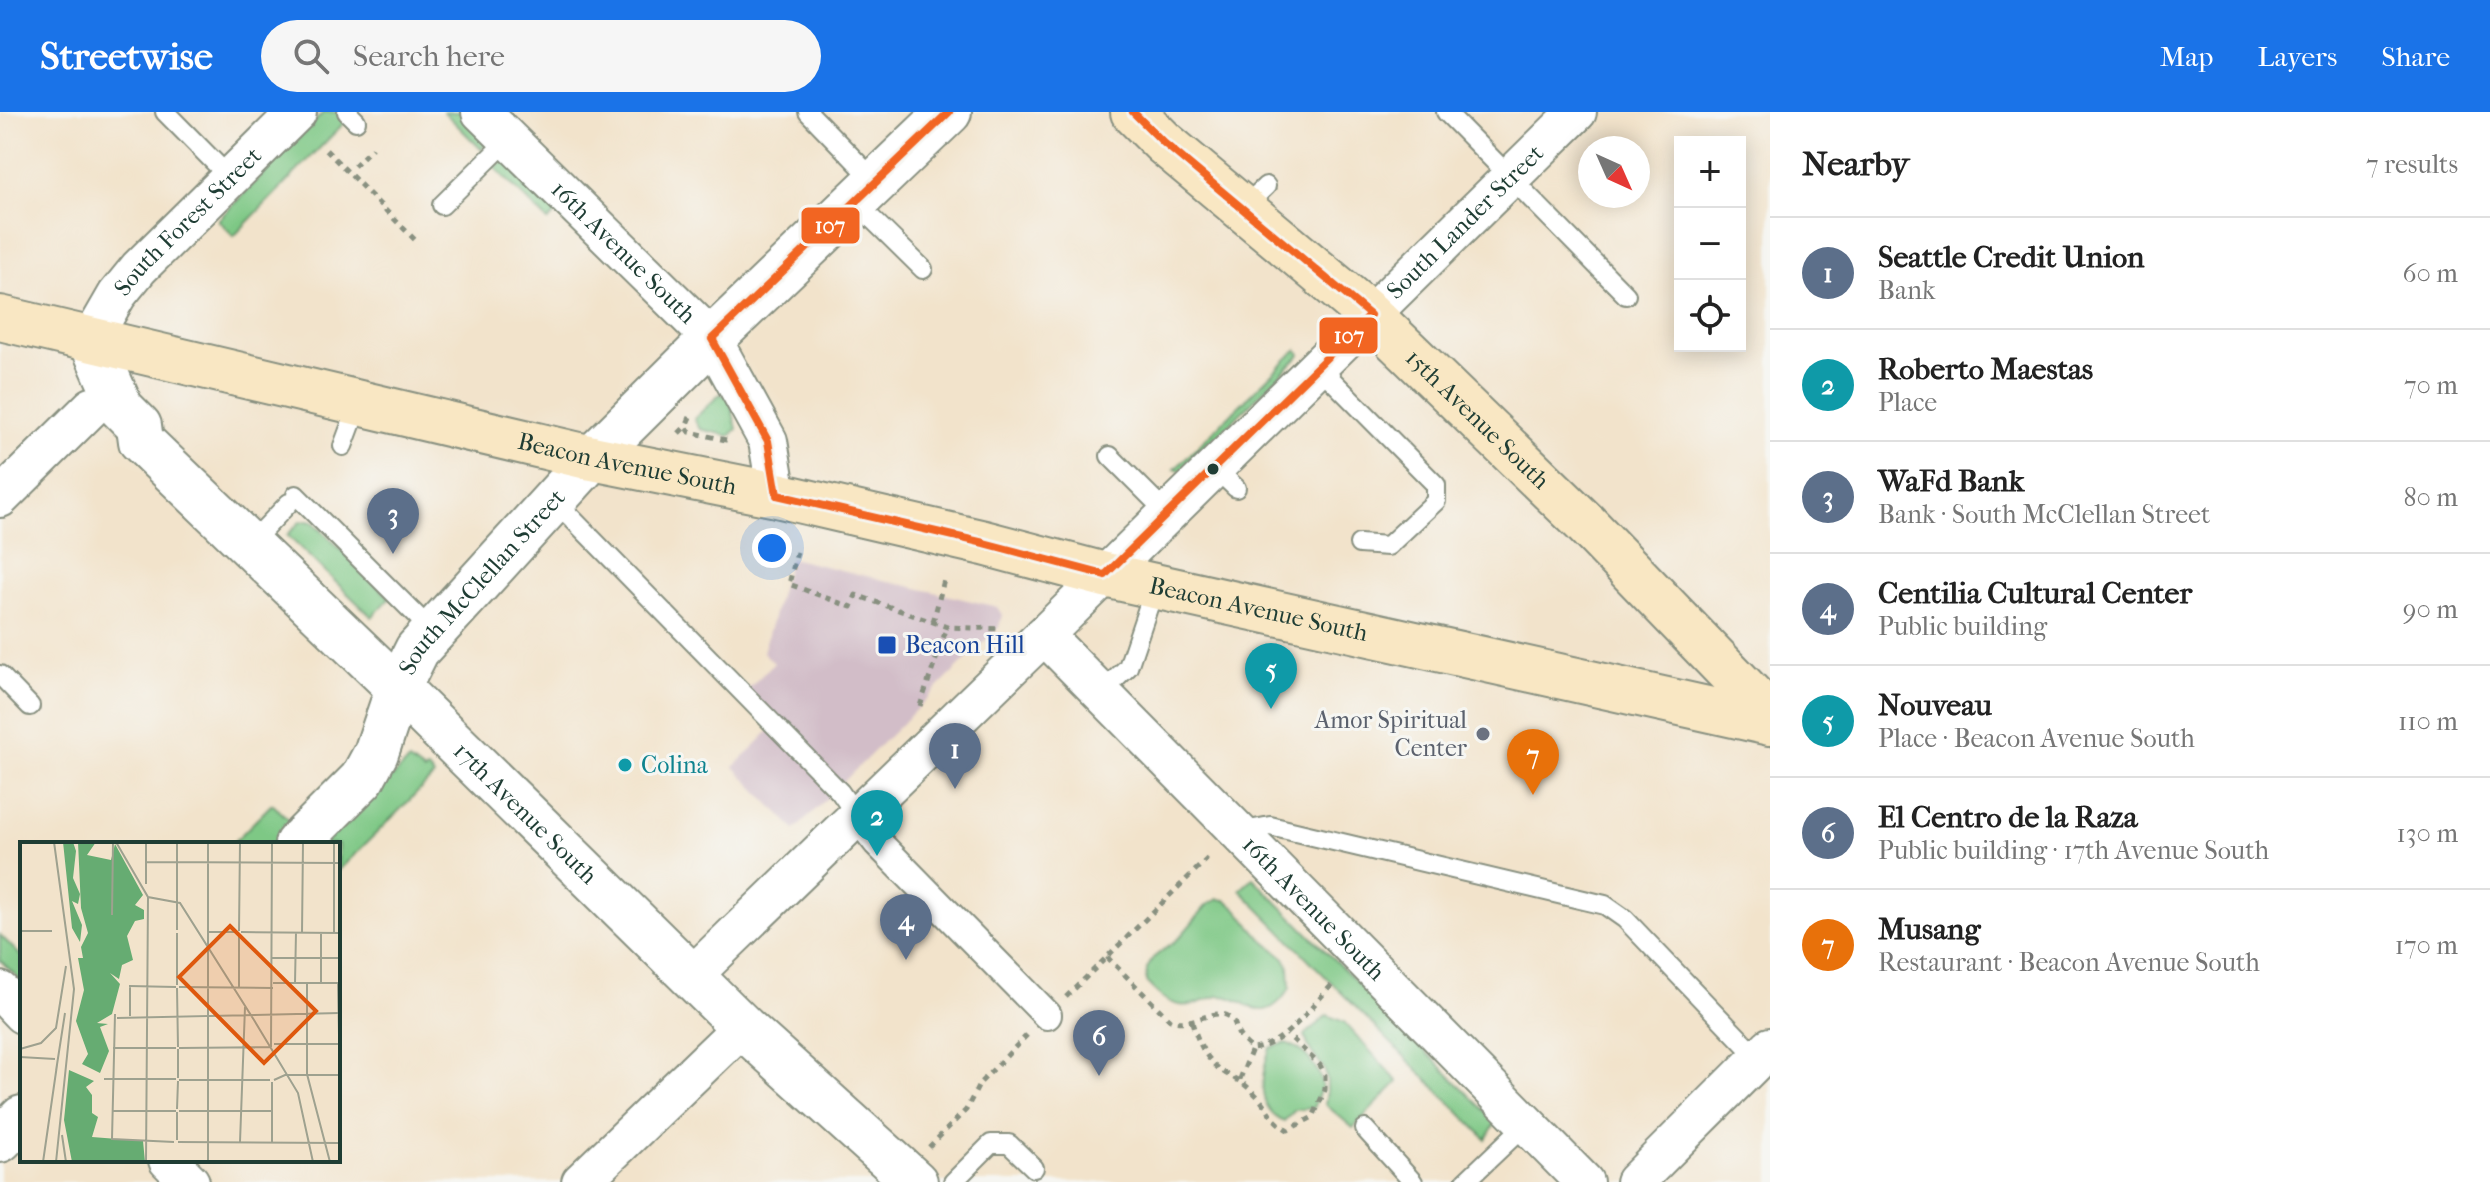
<!DOCTYPE html>
<meta charset="utf-8">
<style>
:root{--surface:#fff;--page:#f6f6f6;--text:#222;--muted:#767676;--line:#e0e0e0;--accent:#1a73e8}
body{margin:0;font-family:"IM FELL French Canon",serif;background:var(--page);color:var(--text)}
.controls{position:absolute;right:24px;top:24px;display:grid;overflow:hidden;border-radius:0px;box-shadow:0 4px 20px #0003}
.controls button{width:72px;height:72px;display:grid;place-items:center;padding:0;border:0;border-bottom:2px solid var(--line);background:var(--surface);color:var(--text);font:40px sans-serif}
.compass{position:absolute;left:1578px;top:24px;width:72px;height:72px;border-radius:50%;background:var(--surface);box-shadow:0 4px 20px #0003;rotate:135deg}
.you{position:absolute;left:772px;top:436px;width:28px;height:28px;margin:-20px;border:6px solid #fff;border-radius:50%;background:#1a73e8;box-shadow:0 0 0 12px #1a73e833}
.badge{display:grid;place-items:center;width:52px;height:52px;border-radius:50%;background:var(--accent);color:#fff;font-size:26px;font-weight:700}
.pin{position:absolute;translate:-50% -66px;filter:drop-shadow(0 2px 4px #0008)}
.pin::after{content:'';position:absolute;top:42px;width:28px;height:24px;background:inherit;clip-path:polygon(0 0,100% 0,50% 100%)}
.list{margin:0;padding:0;list-style:none}
h2{display:flex;justify-content:space-between;align-items:center;height:104px;margin:0;padding:0 32px;font-size:34px}
h2 small{font-size:26px;font-weight:400;color:var(--muted)}
.list li{display:grid;grid-template-columns:52px 1fr auto;gap:24px;align-items:center;box-sizing:border-box;height:112px;padding:0 32px;border-top:2px solid var(--line)}
.list b{display:block;font-size:30px;white-space:nowrap}
.list p{margin:0;font-size:26px;white-space:nowrap;color:var(--muted)}
.list em{font-size:26px;font-style:normal;color:var(--muted)}
.icon{flex:none;width:44px;height:44px;fill:none;stroke:currentColor;stroke-width:2;stroke-linecap:round;stroke-linejoin:round}
.map{position:relative;flex:none;width:1770px;height:1070px;overflow:hidden}
header{display:flex;align-items:center;gap:48px;box-sizing:border-box;height:112px;padding:0 40px;background:var(--accent);color:#fff}
header strong{font-size:38px}
nav{display:flex;gap:44px;margin-inline-start:auto;font-size:28px}
.search{width:560px;height:72px;background:var(--page);display:flex;align-items:center;gap:20px;box-sizing:border-box;padding:0 28px;border-radius:44px;color:var(--muted);font-size:30px}
main{display:flex}
aside{flex:1;background:var(--surface)}
.map>svg:first-child{display:block}
.industrial{fill:#d2bdc8}
.green{fill:#7ec885;stroke:#4e825c;stroke-width:2}
.lines{fill:none;stroke-linecap:round;stroke-linejoin:round}
.service-casing{stroke:#889080;stroke-width:22}
.pedestrian-casing{stroke:#889080;stroke-width:32}
.minor-casing{stroke:#889080;stroke-width:42}
.tertiary-casing{stroke:#889080;stroke-width:48}
.secondary-casing{stroke:#889080;stroke-width:48}
.path{stroke:#889080;stroke-width:5;stroke-dasharray:6 6;stroke-linecap:butt}
.service{stroke:#fff;stroke-width:18}
.pedestrian{stroke:#fff;stroke-width:28}
.minor{stroke:#fff;stroke-width:38}
.tertiary{stroke:#fff;stroke-width:44}
.secondary{stroke:#f9e7c3;stroke-width:44}
.bus-1-casing{stroke:#f6f6f2;stroke-width:14}
.bus-1{stroke:#f26522;stroke-width:8}
.bus-dot{fill:#1f3d34;stroke:#f6f6f2;stroke-width:3}
.transit-dot{fill:#1a4fb4;stroke:#f6f6f2;stroke-width:3}
.worship-dot{fill:#6b7280;stroke:#f6f6f2;stroke-width:3}
.culture-dot{fill:#0f9aa8;stroke:#f6f6f2;stroke-width:3}
.labels{text-anchor:middle;stroke-width:6;stroke-linejoin:round;paint-order:stroke}
.street-label{font-size:24px;fill:#1f3d34;stroke:#f6f6f2}
.transit-label{font-size:24px;fill:#164399;stroke:#f6f6f2;text-anchor:start}
.worship-label{font-size:24px;fill:#5b616d;stroke:#f6f6f2;text-anchor:end}
.culture-label{font-size:24px;fill:#0d838f;stroke:#f6f6f2;text-anchor:start}
.inset-road{fill:none;stroke:#9ea18f;stroke-width:2}
.view{fill:#de580e;fill-opacity:0.15;stroke:#de580e;stroke-width:4}
.inset-edge{fill:none;stroke:#1f3d34;stroke-width:4}
.line-badge{stroke:#f6f6f2;stroke-width:3}
.badge-label{font-size:22px;text-anchor:middle;font-weight:bold;fill:#fff}
</style>
<header>
<strong>Streetwise</strong>
<div class="search"><svg class="icon" aria-label="search" viewBox="0 0 24 24"><circle cx="10" cy="10" r="6"/><path d="M15 15l6 6"/></svg>Search here</div>
<nav><a>Map</a><a>Layers</a><a>Share</a></nav>
</header>
<main>
<div class="map">
<svg width="1770" height="1070" viewBox="0 0 1770 1070">
<rect width="100%" height="100%" fill="#f6f6f2"/>
<filter id="ink" filterUnits="userSpaceOnUse"><feTurbulence type="fractalNoise" baseFrequency=".0125" numOctaves="2"/><feDisplacementMap in="SourceGraphic" scale="16" xChannelSelector="R" yChannelSelector="G"/><feConvolveMatrix kernelMatrix="1 2 1 2 8 2 1 2 1" color-interpolation-filters="sRGB"/></filter>
<filter id="wash" filterUnits="userSpaceOnUse"><feTurbulence type="fractalNoise" baseFrequency=".006" numOctaves="4" result="noise"/><feDisplacementMap in="SourceGraphic" scale="32" xChannelSelector="R" yChannelSelector="G"/><feGaussianBlur stdDeviation="1.8" result="paint"/><feColorMatrix in="noise" values="0 0 0 0 0 0 0 0 0 0 0 0 0 0 0 0 0 1.4 0 .05"/><feComposite in="paint" operator="in"/></filter>
<g filter="url(#wash)">
<rect width="100%" height="100%" fill="#f2e3cb"/>
<path class="industrial" d="M790 446 997 495 1002 503 999 515 795 718 734 655 774 614 743 582 774 551 763 540Z"/>
<path class="green" d="M324 0H341L348 7 234 124 218 108Z
M444 0H464L488 25 482 38Z
M509 46 561 97 548 109 494 55Z
M1297 237 1300 242 1298 245 1182 359 1175 357Z
M720 282 729 284 737 317 730 324 700 317 694 307Z
M307 409 313 410 390 486 372 505 287 423 300 410Z
M409 649 424 660 428 657 434 664 338 759V732H323Z
M272 692 292 710 273 732H232Z
M1253 766 1496 1010 1486 1027 1240 778Z
M1218 787 1225 788 1236 796 1263 828 1285 846 1289 855 1290 876C1261 921 1247 883 1219 884 1212 885 1207 888 1201 890 1176 900 1162 887 1146 870L1147 857 1153 846 1180 825 1207 793Z
M0 823 22 845V870L0 848Z
M1327 903 1344 910 1398 970 1353 1016 1325 992C1334 943 1311 956 1305 923Z
M1286 931C1304 937 1320 956 1322 974L1313 996 1295 998 1284 1010C1255 997 1261 961 1270 936Z"/>
</g>
<g filter="url(#ink)">
<g class="lines">
<g class="service-casing">
<path id="service" d="M165 0 230 66
M347 0 356 9
M808 0 876 70
M1446 0 1626 183
M855 90 923 157
M442 93 508 28
M1242 97 1266 74
M1318 254 1436 373V389L1388 434 1359 432
M343 334 359 291
M1110 344 1168 402
M1215 356 1236 376
M296 383 433 520
M553 387 840 680 856 703
M248 434 289 391
M0 563 30 594
M1100 582 1128 555 1155 475
M1239 720 1270 714 1605 793 1625 807 1758 946
M1365 1017 1413 1070
M953 1070 991 1032H1009L1034 1056
M1465 1070 1525 1013"/>
</g>
<g class="pedestrian-casing">
<path id="pedestrian" d="M856 703 878 731 1047 903"/>
</g>
<g class="minor-casing">
<g id="minor">
<path id="s1" d="M481 0 712 227 768 329 777 383"/>
<path id="s2" d="M91 228 117 183 139 156 297 0"/>
<path d="M0 386 92 295"/>
<path id="s3" d="M1044 523 1584 1070"/>
<path id="s4" d="M692 864 1044 523 1577 0"/>
<path d="M0 879 22 902"/>
<path d="M168 1048 190 1070"/>
<path d="M581 1070 743 914"/>
<path d="M1635 1070 1770 935"/>
</g>
</g>
<g class="tertiary-casing">
<g id="tertiary">
<path id="s5" d="M91 228 121 296 139 314 141 329 398 576 744 916 915 1070"/>
<path id="s6" d="M297 732 362 667 376 641 398 576 417 538 592 346 712 227 949 0"/>
<path d="M0 1028 22 1006"/>
</g>
</g>
<g class="secondary-casing">
<g id="secondary">
<path id="s7" d="M1133 0 1164 31 1370 203 1584 410 1770 603"/>
<path id="s8" d="M0 206 592 346 777 383 984 431 1105 463 1770 611"/>
</g>
</g>
<path class="path" d="M326 38 418 131
M354 54 372 36
M690 305 686 314 690 320 726 328 729 327
M679 321 686 314
M797 440 789 472 851 495 856 483 947 515 1002 517
M933 510 944 468
M920 594 947 515
M1107 845 1170 908C1194 916 1215 893 1231 906 1237 912 1235 917 1239 923 1242 928 1248 933 1252 937 1285 934 1310 895 1333 872
M1066 885 1208 746
M1192 910C1198 930 1206 949 1225 961 1240 970 1242 969 1255 982 1269 996 1269 1007 1288 1018L1313 1005 1325 978V963L1320 953 1287 922
M1240 967 1252 937
M929 1035 966 998 980 971 1027 923"/>
<use href="#service" class="service"/>
<use href="#pedestrian" class="pedestrian"/>
<use href="#minor" class="minor"/>
<use href="#tertiary" class="tertiary"/>
<use href="#secondary" class="secondary"/>
<g class="bus-1-casing">
<path id="bus-1" d="M712 227 949 0
M712 227 768 329 777 383
M777 383 984 431 1105 463
M1105 463 1370 203 1164 31 1133 0"/>
</g>
<use href="#bus-1" class="bus-1"/>
</g>
</g>
<circle class="bus-dot" cx="1213" cy="357" r="7"/>
<rect class="transit-dot" x="877" y="523" width="20" height="20" rx="4"/>
<circle class="worship-dot" cx="1483" cy="622" r="8"/>
<circle class="culture-dot" cx="625" cy="653" r="8"/>
<g class="labels">
<g class="street-label">
<text dy="8" stroke="none"><textPath href="#s2" startOffset="154">South Forest Street</textPath></text>
<text dy="8" stroke="none"><textPath href="#s4" startOffset="1080">South Lander Street</textPath></text>
<text dy="8" stroke="none"><textPath href="#s1" startOffset="200">16th Avenue South</textPath></text>
<text dy="8" stroke="none"><textPath href="#s7" startOffset="462">15th Avenue South</textPath></text>
<text dy="8" stroke="none"><textPath href="#s8" startOffset="644">Beacon Avenue South</textPath></text>
<text dy="8" stroke="none"><textPath href="#s6" startOffset="326">South McClellan Street</textPath></text>
<text dy="8" stroke="none"><textPath href="#s8" startOffset="1292">Beacon Avenue South</textPath></text>
<text dy="8" stroke="none"><textPath href="#s5" startOffset="650">17th Avenue South</textPath></text>
<text dy="8" stroke="none"><textPath href="#s3" startOffset="384">16th Avenue South</textPath></text>
</g>
<g class="transit-label">
<text x="905" y="541">Beacon Hill</text>
</g>
<g class="worship-label">
<text x="1467" y="616">Amor Spiritual<tspan x="1467" dy="28">Center</tspan></text>
</g>
<g class="culture-label">
<text x="641" y="661">Colina</text>
</g>
</g>
<g transform="translate(20 730)">
<rect width="320" height="320" fill="#f2e3cb"/>
<path d="M43 0H53L56 9 53 36 60 52 58 62 52 59 62 83 60 100 52 86ZM58 0H76L67 13 91 18 95 2 123 53 115 63 124 68V77L115 79 107 94 113 118 102 123 99 137 90 131 100 142 92 172 77 181 88 182 80 185 89 209 80 231 62 222 68 212 56 179 64 148 58 116H63L61 105 68 91 61 66ZM49 228 74 239 66 245 72 253V271L78 275 72 295 123 299 125 320H52L44 278Z" fill="#66ac72"/>
<path class="inset-road" d="M34 0 54 147 36 320M96 0 128 55 160 61 234 178 278 251 293 320M126 20 320 21M126 42V0M92 73 93 0M157 88V0M0 89H32M219 89 220 0M188 90H218M221 90 320 91M157 91V143M282 91 283 0M301 91V141M314 91V0M251 116H320M253 141H320M275 141 276 90M287 141V232L310 320M318 141 320 244M109 144 156 145M159 145 253 146M219 145V92M157 146 158 205M95 172 92 297 154 300M110 174V144M97 176 320 171M254 202H318M251 205 252 0M93 206H156M159 206 251 205M0 207 21 201 36 186 46 124M0 215 35 217M36 229 45 171M158 236V207M84 237H156M159 238H250M254 238 265 233H320M157 267 158 239M93 269H156M159 269H252M42 293 46 320M157 298V270M158 300 320 301M220 300 225 165M252 300V240M23 320 37 223M126 320 128 55M188 320V0"/>
<path class="view" d="M210 84 296 169 244 221 159 135Z"/>
<rect width="320" height="320" class="inset-edge"/>
</g>
<g class="line-badge">
<rect x="800" y="94" width="61" height="39" rx="8" fill="#f26522"/>
<rect x="1318" y="204" width="61" height="39" rx="8" fill="#f26522"/>
</g>
<g class="badge-label">
<text x="830" y="121">107</text>
<text x="1349" y="231">107</text>
</g>
</svg>
<div class="controls">
<button>+</button>
<button>−</button>
<button><svg class="icon" aria-label="locate" viewBox="0 0 24 24"><circle cx="12" cy="12" r="6"/><path d="M12 2v4M12 18v4M2 12h4M18 12h4"/></svg></button>
</div>
<svg class="compass" viewBox="-18 -18 36 36"><path d="M0-13l5 13h-10z" fill="#e53935"/><path d="M0 13l5-13h-10z" fill="#767676"/></svg>
<div class="you"></div>
<div class="pin badge" style="left:955px;top:677px;background:#5c6f8a">1</div>
<div class="pin badge" style="left:877px;top:744px;background:#0f9aa8">2</div>
<div class="pin badge" style="left:393px;top:442px;background:#5c6f8a">3</div>
<div class="pin badge" style="left:906px;top:848px;background:#5c6f8a">4</div>
<div class="pin badge" style="left:1271px;top:597px;background:#0f9aa8">5</div>
<div class="pin badge" style="left:1099px;top:964px;background:#5c6f8a">6</div>
<div class="pin badge" style="left:1533px;top:683px;background:#e8710a">7</div>
</div>
<aside>
<h2>Nearby<small>7 results</small></h2>
<ul class="list">
<li><span class="badge" style="background:#5c6f8a">1</span><div><b>Seattle Credit Union</b><p>Bank</p></div><em>60 m</em></li>
<li><span class="badge" style="background:#0f9aa8">2</span><div><b>Roberto Maestas</b><p>Place</p></div><em>70 m</em></li>
<li><span class="badge" style="background:#5c6f8a">3</span><div><b>WaFd Bank</b><p>Bank · South McClellan Street</p></div><em>80 m</em></li>
<li><span class="badge" style="background:#5c6f8a">4</span><div><b>Centilia Cultural Center</b><p>Public building</p></div><em>90 m</em></li>
<li><span class="badge" style="background:#0f9aa8">5</span><div><b>Nouveau</b><p>Place · Beacon Avenue South</p></div><em>110 m</em></li>
<li><span class="badge" style="background:#5c6f8a">6</span><div><b>El Centro de la Raza</b><p>Public building · 17th Avenue South</p></div><em>130 m</em></li>
<li><span class="badge" style="background:#e8710a">7</span><div><b>Musang</b><p>Restaurant · Beacon Avenue South</p></div><em>170 m</em></li>
</ul>
</aside>
</main>
